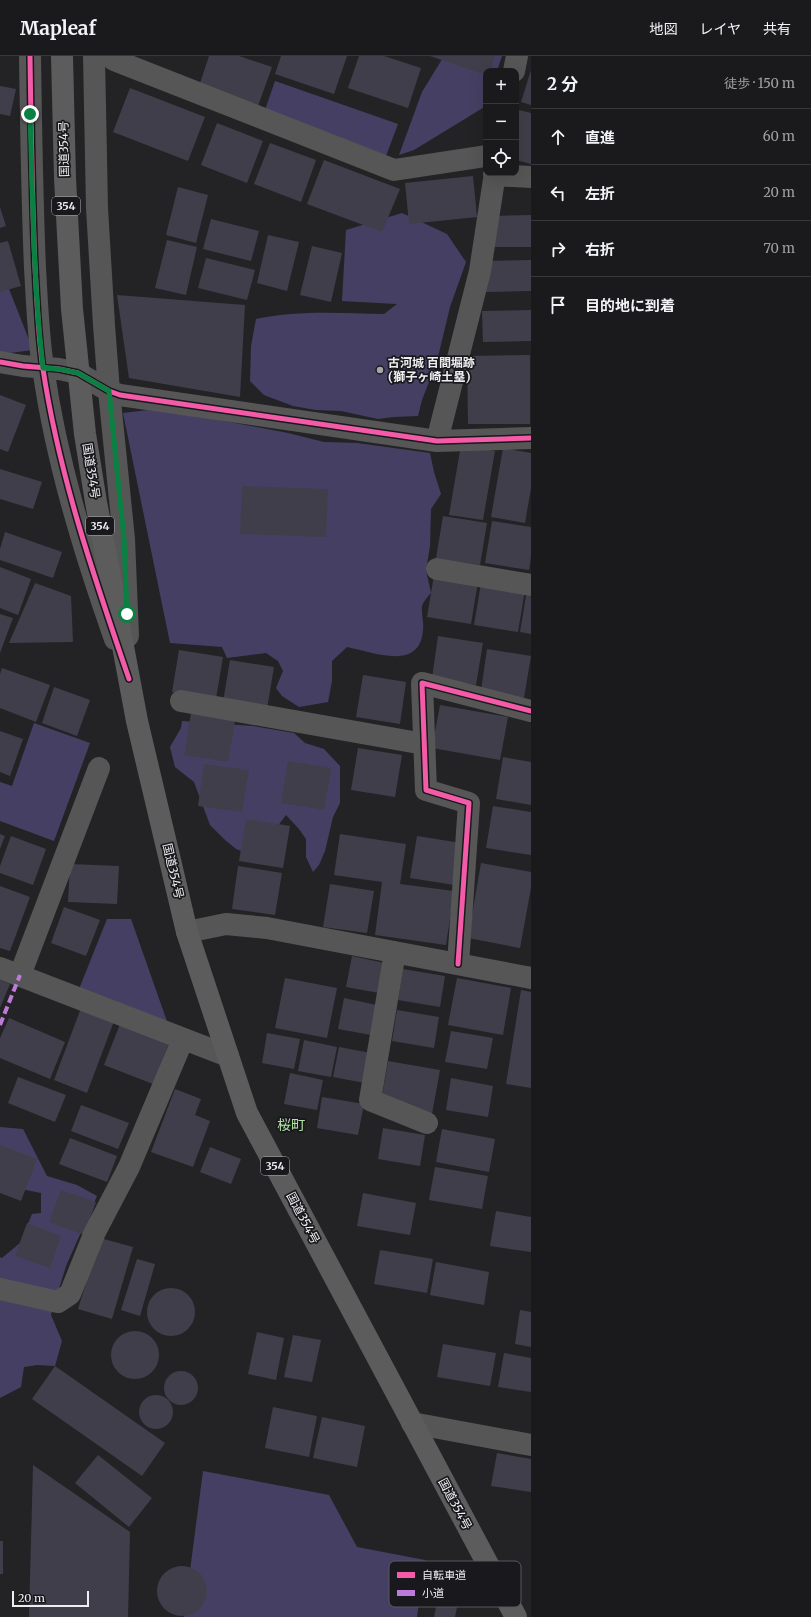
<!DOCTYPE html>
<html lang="ja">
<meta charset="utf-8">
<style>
:root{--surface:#1a1a1c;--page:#232325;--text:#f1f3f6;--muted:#9fa1a3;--line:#38383b}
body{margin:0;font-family:Merriweather,"Noto Sans JP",serif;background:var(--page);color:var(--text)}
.controls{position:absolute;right:12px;top:12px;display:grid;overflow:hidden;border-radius:8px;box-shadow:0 4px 16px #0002}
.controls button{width:36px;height:36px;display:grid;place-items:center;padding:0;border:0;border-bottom:1px solid var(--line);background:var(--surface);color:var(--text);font:20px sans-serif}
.scale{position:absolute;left:12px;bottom:10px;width:77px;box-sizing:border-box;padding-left:4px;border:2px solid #eeeef1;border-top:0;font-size:11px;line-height:14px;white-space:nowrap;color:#eeeef1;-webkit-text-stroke:3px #19191d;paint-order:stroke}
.stop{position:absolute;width:12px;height:12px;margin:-9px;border:3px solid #0b8043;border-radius:50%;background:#fff}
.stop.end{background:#0b8043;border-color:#fff;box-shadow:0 1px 4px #0008}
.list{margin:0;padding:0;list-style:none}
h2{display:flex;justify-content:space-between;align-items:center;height:52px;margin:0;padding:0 16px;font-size:17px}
h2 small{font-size:13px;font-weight:400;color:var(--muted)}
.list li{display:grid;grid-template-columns:26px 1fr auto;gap:12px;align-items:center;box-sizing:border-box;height:56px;padding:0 16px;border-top:1px solid var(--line)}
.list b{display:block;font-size:15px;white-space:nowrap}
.list em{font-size:13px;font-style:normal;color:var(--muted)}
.icon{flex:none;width:22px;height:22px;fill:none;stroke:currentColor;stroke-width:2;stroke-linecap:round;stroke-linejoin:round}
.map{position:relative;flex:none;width:531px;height:1561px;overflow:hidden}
header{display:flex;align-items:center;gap:24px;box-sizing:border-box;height:56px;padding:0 20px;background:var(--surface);border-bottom:1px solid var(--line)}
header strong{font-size:19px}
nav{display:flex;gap:22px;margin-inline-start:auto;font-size:14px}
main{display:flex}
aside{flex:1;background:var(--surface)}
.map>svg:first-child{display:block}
.green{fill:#454063}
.building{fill:#403e4a}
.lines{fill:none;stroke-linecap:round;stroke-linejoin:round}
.minor{stroke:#565656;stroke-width:22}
.highway{stroke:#5c5c5d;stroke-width:22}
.quiet{stroke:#bd7bd9;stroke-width:4;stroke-dasharray:8 4;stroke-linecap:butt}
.cycleway-casing{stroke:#19191d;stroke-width:8}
.cycleway{stroke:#f35aa7;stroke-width:5}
.route{stroke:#0b8043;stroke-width:5}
.poi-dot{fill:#a7a7aa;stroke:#19191d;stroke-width:1.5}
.labels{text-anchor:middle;stroke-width:3.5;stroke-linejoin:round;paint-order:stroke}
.shield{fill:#19191d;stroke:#aeaeb1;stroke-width:1}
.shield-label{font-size:11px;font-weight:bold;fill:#eeeef1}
.street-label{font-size:12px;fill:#eeeef1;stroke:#19191d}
.poi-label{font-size:12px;font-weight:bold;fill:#eeeef1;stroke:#19191d;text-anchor:start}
.quarter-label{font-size:14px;fill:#b2e3a4;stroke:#19191d}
.key{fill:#19191d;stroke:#59595d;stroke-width:1}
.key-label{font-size:11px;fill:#eeeef1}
</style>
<header>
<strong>Mapleaf</strong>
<nav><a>地図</a><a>レイヤ</a><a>共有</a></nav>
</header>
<main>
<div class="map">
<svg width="531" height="1561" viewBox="0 0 531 1561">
<rect width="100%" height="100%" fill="#232326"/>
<path class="green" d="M444 0H502L497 15H486V50L414 94 399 99 422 36Z
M275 25 398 68 386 100 264 57Z
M402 157 447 178 466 206 450 251 437 305 422 344 418 360 393 361 378 363 341 355 316 354 293 350 264 339 250 325 251 290 256 263C298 254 341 257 384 258L397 248 342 245 346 174Z
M0 210 33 294 2 298 0 296Z
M148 354 198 360 288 377 324 386 357 387 430 397 434 416 441 438 431 453 430 490 426 514 431 537C428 540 423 546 422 550 421 556 424 567 423 574 420 616 373 596 347 591L332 605V625L328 646 299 651 282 640 276 632 283 615 278 605 266 597 227 602 222 591 170 587 123 357Z
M182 665 253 670 294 677 305 687 324 693 340 710V747L333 761 325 795 319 809 313 816 306 801V783L299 773 286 759 274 775 265 804 236 793 224 783 210 769 194 726 175 711 170 691 181 672Z
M34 667 90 687 54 785 0 765V726L12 730Z
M107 863H131L169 971 79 933Z
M0 1071 23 1073 47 1120 77 1129 97 1140 66 1210 51 1259 62 1285 55 1310 37 1309 24 1311 21 1331 0 1342V1201L2 1202 20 1187 32 1158 41 1157V1137L6 1130 0 1131Z
M203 1415 329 1439 357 1491 425 1504 417 1561H184Z"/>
<path class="building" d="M209 0H239L272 11 258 50 199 30Z
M281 0H347L334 38 275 18Z
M359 0H384L421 12 408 52 348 32Z
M430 0H495L490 15H486V19Z
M531 14V49L521 46Z
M0 30 16 33 10 60 0 58Z
M130 32 205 61 188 105 113 76Z
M519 54 531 57V108L516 104V66Z
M217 67 263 85 247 127 201 109Z
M270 87 316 104 301 146 254 128Z
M324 104 400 133 382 176 307 148Z
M473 120 477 161 409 168 405 127Z
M178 131 208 139 196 187 166 179Z
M0 151 6 170 0 172Z
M531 159V191H494V160Z
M211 163 259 175 251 205 203 193Z
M268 179 299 186 287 235 257 227Z
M167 184 197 191 186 239 155 232Z
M8 185 21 230 0 236V187Z
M312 190 342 197 331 246 300 239Z
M206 202 255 214 247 244 198 232Z
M531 204V235L486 236V205Z
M117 239 245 249 240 341 129 322Z
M531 254V285L483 286 482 255Z
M530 299V368H468L467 300Z
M0 339 26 349 8 396 0 393Z
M461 389 495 395 483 464 449 459Z
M503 392 531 397V432L525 467 491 461Z
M0 413 42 426 33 453 0 443Z
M242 430 328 433 326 481 240 478Z
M443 460 487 467 480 509 436 502Z
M492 465 531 471V501L529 514 485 507Z
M5 476 62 496 53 522 0 504V493Z
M0 511 31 523 18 559 0 552Z
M434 519 478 526 471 568 427 561Z
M35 527 71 540 73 586 9 587Z
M481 527 525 534 518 576 474 569Z
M527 534 531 535V578L520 576Z
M0 558 13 562 0 597Z
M438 580 483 587 476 629 432 622Z
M487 593 531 600 524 642 481 635Z
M179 594 223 601 216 643 172 636Z
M230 604 274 611 267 653 223 646Z
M2 612 50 629 36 666 0 652V618Z
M363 619 406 626 400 668 356 661Z
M54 631 90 644 77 680 42 667Z
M440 649 508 661 500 704 432 692Z
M191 657 235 664 228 706 184 699Z
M0 675 23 683 10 720 0 716Z
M358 692 402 699 395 741 351 734Z
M503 701 531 706V749L496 743Z
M288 705 331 712 324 754 281 747Z
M204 708 249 714 242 756 198 750Z
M493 750 531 756V799L486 792Z
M246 763 290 770 283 812 239 805Z
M0 778 5 780 0 793Z
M340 778 406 788 400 828 454 835 446 889 375 879 382 826 334 819Z
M11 780 46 793 33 829 0 817V810Z
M417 780 461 787 454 829 410 822Z
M481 807 531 816V832L520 892 468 882Z
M70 808 119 810 117 848 68 846Z
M238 810 282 817 275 859 232 853Z
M330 828 374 835 367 877 323 871Z
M0 830 30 841 10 895 0 892Z
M64 851 100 864 86 900 51 887Z
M352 900 384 907 379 937 346 931Z
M403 913 445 920 440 951 398 944Z
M285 922 337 932 327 982 275 972Z
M457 922 511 932 503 979 448 969Z
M0 924 10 928 0 952Z
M521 934 531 936V1032L506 1028Z
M344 942 377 949 371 979 338 973Z
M81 952 114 965 87 1037 54 1024Z
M397 954 439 961 434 992 392 985Z
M9 962 65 986 50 1023 0 1002V982Z
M120 968 169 987 153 1028 104 1009Z
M451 975 493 982 487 1013 445 1006Z
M267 977 300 983 294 1013 262 1007Z
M304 984 337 991 331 1021 298 1015Z
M339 991 371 997 365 1027 333 1021Z
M388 1005 440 1014 432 1058 382 1041Z
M290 1017 323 1024 317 1054 284 1048Z
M18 1021 66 1039 55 1066 8 1047Z
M451 1022 493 1030 488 1061 446 1054Z
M175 1033 201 1043 195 1059 210 1065 193 1111 151 1096Z
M322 1041 364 1048 358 1079 317 1072Z
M81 1049 129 1067 118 1093 71 1075Z
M383 1072 425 1079 420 1110 378 1103Z
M442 1073 495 1083 489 1116 436 1106Z
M70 1082 117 1100 107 1126 59 1108Z
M0 1089 37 1103 21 1145 0 1137Z
M210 1091 241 1103 231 1128 200 1116Z
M435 1111 488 1120 482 1153 429 1144Z
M61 1134 96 1146 84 1179 49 1166Z
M363 1137 416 1147 410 1179 357 1170Z
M496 1155 531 1161V1196L490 1190Z
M27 1167 61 1180 50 1212 15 1200Z
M100 1182 133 1191 112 1263 78 1253Z
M380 1194 433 1203 427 1237 374 1228Z
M137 1203 155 1208 140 1260 121 1254Z
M436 1206 489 1216 484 1249 430 1239Z
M147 1256a24 24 0 1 1 48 0a24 24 0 1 1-48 0Z
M520 1254 531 1256V1291L515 1288Z
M111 1299a24 24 0 1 1 48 0a24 24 0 1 1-48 0Z
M257 1276 284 1282 276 1324 248 1318Z
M293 1279 321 1284 312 1326 284 1321Z
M443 1288 496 1297 490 1330 437 1321Z
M504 1297 531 1302V1336L498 1331Z
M55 1310 165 1387 142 1420 32 1343Z
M164 1332a17 17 0 1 1 34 0a17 17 0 1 1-34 0Z
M139 1356a17 17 0 1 1 34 0a17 17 0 1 1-34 0Z
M273 1351 317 1360 309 1401 265 1392Z
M322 1361 365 1370 357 1411 313 1402Z
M497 1397 531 1403V1436L491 1430Z
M98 1399 152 1442 129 1471 75 1427Z
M33 1409 130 1476 128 1561H29Z
M0 1485H3V1518H0Z
M157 1535a25 25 0 1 1 50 0a25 25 0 1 1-50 0Z
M441 1527 461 1531 455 1561H434Z"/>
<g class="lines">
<path class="minor" d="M30 0C31 71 32 141 35 212 37 245 38 278 43 311 56 404 84 495 115 583
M94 0 97 152 104 269 109 335 124 483 128 580
M114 4 394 114 486 100
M514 15 517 0
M494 119 531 121
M0 306 23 310 59 313 78 317 109 335 120 339 437 385 531 382
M437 385 480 215 495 117
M437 513 531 529
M181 645 424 688
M187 876 226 868 267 872 531 922
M395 896 370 1044 427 1067
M458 908 469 747 426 734 422 627 531 655
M0 912 228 1000
M20 919 99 712
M0 1233 58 1246 70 1238 95 1176 129 1111 183 983
M412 1367 531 1389"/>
<path class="highway" d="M62 0 65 122 72 253 85 378 96 446 137 665 187 876 247 1057 516 1561"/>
<path class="quiet" d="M0 969 20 919"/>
<g class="cycleway-casing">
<path id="cycleway" d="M30 0C31 70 32 141 35 211 37 245 38 279 43 313 59 419 94 521 129 623
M0 306 23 310 59 313 78 317 109 335 120 339 437 385 531 382
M458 908 469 747 426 734 422 627 531 655"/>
</g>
<use href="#cycleway" class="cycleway"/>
</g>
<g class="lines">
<path class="route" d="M30 58C33 142 33 227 43 312L59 313 78 317 109 335 124 483 127 558"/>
</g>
<circle class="poi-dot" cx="380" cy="314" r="4"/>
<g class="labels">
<g class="shield">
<rect x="52" y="141" width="28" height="18" rx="3"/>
<rect x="86" y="461" width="28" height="18" rx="3"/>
<rect x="261" y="1101" width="28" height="18" rx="3"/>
</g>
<g class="shield-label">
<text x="66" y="154">354</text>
<text x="100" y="474">354</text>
<text x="275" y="1114">354</text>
</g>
<g class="street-label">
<text transform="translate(64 93) rotate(-91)" y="4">国道354号</text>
<text transform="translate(91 415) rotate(81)" y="4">国道354号</text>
<text transform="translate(173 815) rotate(77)" y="4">国道354号</text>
<text transform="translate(303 1162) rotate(62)" y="4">国道354号</text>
<text transform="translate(455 1448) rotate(62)" y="4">国道354号</text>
</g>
<g class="poi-label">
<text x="388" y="311">古河城 百間堀跡<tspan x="388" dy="14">(獅子ヶ崎土塁)</tspan></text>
</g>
<g class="quarter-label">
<text x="291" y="1074">桜町</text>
</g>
</g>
<rect x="389" y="1505" width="132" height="46" rx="6" class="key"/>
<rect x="397" y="1516" width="18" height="6" fill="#f35aa7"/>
<rect x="397" y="1534" width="18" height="6" fill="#bd7bd9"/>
<g class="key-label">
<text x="422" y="1523">自転車道</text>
<text x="422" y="1541">小道</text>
</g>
</svg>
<div class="controls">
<button>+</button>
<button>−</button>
<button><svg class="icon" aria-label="locate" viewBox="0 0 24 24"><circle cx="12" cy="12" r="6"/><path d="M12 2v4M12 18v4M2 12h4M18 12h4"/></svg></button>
</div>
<div class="scale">20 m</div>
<div class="stop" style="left:127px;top:558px"></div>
<div class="stop end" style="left:30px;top:58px"></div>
</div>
<aside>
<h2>2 分<small>徒歩 · 150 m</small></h2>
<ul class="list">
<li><svg class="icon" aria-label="ahead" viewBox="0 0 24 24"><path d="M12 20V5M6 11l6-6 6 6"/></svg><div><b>直進</b></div><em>60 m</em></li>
<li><svg class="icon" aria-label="left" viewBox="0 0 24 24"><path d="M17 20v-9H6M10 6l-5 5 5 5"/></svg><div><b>左折</b></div><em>20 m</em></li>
<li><svg class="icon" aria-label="right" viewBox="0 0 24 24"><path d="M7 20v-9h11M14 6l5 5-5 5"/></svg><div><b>右折</b></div><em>70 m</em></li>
<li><svg class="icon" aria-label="arrive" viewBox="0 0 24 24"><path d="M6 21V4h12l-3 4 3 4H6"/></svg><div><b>目的地に到着</b></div></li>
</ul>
</aside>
</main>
